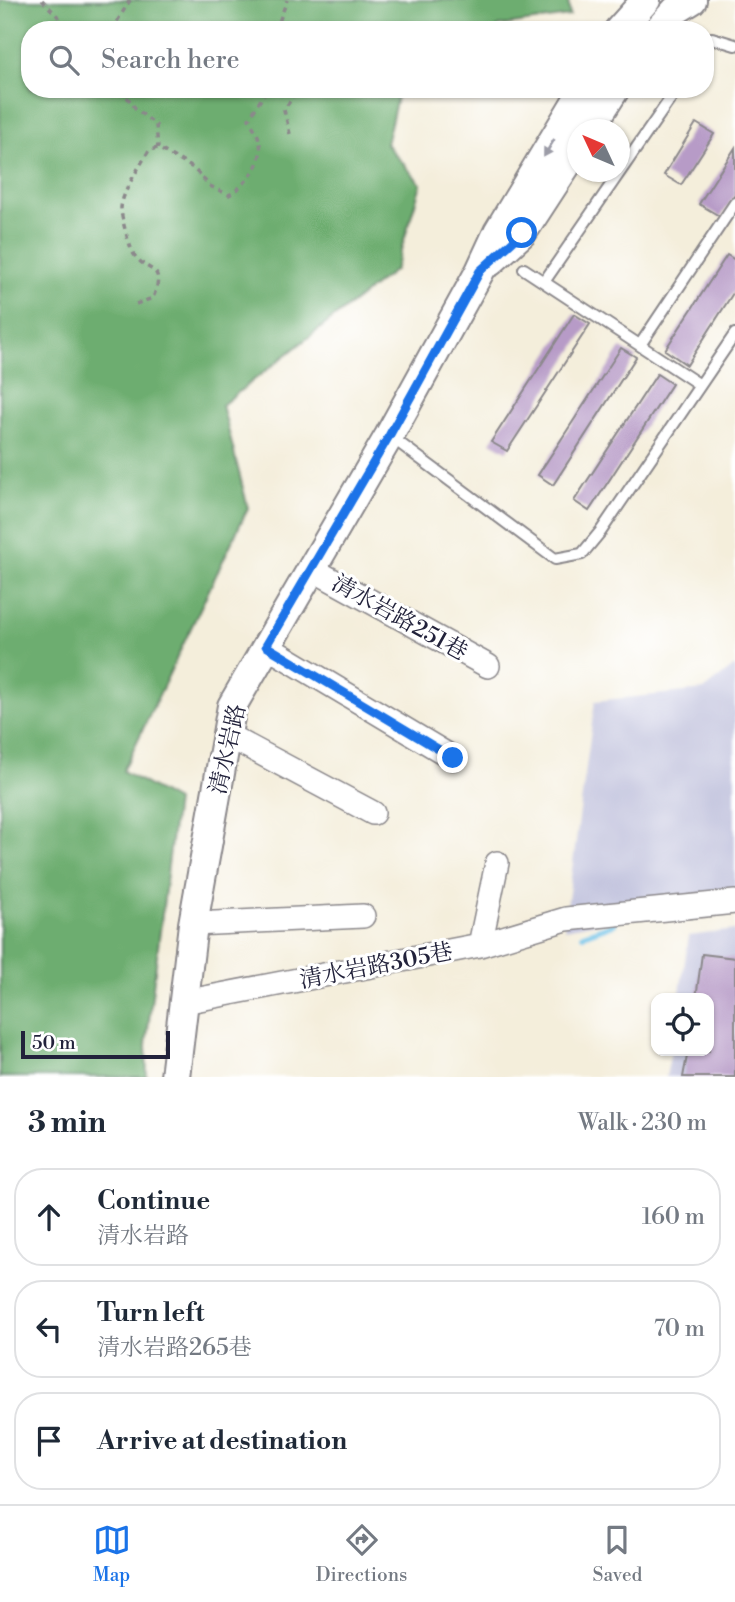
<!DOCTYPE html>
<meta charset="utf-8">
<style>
:root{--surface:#fff;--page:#f6f6f7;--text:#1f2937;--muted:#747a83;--line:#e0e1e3;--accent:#1a73e8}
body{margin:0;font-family:"Libre Bodoni","Noto Serif TC",serif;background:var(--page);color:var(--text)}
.controls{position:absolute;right:21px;bottom:21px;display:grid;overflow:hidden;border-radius:14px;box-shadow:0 2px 5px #0004}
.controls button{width:63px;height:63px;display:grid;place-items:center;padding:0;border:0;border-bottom:2px solid var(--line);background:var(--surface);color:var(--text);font:35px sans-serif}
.compass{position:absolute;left:567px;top:119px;width:63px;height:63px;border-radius:50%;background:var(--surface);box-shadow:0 2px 5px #0004;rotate:314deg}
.scale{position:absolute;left:21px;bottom:18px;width:149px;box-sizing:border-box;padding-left:7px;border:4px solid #22223b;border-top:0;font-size:19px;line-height:24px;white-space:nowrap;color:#22223b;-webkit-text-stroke:5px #fff;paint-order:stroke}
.stop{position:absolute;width:21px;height:21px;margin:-16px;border:5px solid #1a73e8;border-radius:50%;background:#fff}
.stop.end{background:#1a73e8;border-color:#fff;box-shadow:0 2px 7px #0008}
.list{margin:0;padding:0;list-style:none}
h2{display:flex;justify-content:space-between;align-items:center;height:91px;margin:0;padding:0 28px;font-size:30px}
h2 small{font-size:23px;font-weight:400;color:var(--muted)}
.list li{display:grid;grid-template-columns:46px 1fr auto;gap:21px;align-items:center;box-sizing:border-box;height:98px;margin:0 14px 14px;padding:0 14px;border:2px solid var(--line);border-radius:28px}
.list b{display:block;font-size:26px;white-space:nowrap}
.list p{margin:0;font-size:23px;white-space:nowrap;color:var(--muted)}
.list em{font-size:23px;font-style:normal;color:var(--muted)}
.icon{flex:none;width:38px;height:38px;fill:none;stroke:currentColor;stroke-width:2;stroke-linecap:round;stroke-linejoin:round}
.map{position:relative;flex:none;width:735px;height:1077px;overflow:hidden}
.search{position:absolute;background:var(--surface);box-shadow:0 2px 5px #0004;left:21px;right:21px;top:21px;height:77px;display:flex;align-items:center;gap:18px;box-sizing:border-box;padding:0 24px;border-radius:28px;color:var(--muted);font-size:26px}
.sheet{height:427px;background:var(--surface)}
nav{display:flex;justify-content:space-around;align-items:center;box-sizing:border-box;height:98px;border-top:2px solid var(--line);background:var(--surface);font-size:19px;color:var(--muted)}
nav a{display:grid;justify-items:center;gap:4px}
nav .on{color:var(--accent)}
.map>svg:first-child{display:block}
.industrial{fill:#c1c2dd}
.forest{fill:#6dad6f;stroke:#486855;stroke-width:2}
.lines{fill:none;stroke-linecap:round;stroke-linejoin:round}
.stream{stroke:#68c0e6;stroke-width:6}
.building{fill:#b79bc7}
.service-casing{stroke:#8b888b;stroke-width:14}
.minor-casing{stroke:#8b888b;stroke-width:26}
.tertiary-casing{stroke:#8b888b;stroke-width:32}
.path{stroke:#8b888b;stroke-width:3.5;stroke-dasharray:5 5;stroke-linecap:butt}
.service{stroke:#fff;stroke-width:10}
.minor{stroke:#fff;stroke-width:23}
.tertiary{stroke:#fff;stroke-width:28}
.oneway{fill:#9c9ca7}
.route{stroke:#1a73e8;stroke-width:9}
.labels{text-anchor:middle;stroke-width:6;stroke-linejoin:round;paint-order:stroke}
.street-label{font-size:23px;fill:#22223b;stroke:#fff}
</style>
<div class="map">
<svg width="735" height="1077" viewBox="0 0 735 1077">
<rect width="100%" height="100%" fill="#fff"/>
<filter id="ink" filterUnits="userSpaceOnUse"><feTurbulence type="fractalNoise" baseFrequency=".0143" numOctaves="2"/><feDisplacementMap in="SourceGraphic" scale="14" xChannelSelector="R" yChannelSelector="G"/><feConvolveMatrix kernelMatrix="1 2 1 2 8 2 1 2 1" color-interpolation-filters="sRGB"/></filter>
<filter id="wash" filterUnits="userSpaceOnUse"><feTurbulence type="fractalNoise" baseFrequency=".00686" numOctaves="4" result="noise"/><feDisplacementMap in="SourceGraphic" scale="28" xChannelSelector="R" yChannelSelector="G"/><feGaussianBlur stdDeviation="1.57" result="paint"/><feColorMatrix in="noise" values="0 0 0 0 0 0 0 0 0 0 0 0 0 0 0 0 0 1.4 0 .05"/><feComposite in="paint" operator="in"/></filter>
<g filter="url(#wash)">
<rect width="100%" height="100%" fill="#f4eedb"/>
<path class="industrial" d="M735 666V899L564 929 595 701 704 690Z
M735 930V1077H666L671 1051H709V998H679L689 936Z"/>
<path class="forest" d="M0 0H568L570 16 499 26 496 30H30V89H412L398 93 386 144 421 184 395 270 222 405 248 508 123 771 176 801 146 1045 147 1077H0Z"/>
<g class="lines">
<path class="stream" d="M583 935 614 924"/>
</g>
<g id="blocks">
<path class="building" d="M696 123 714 134 681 185 664 175Z
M735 148V195L721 217 699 204Z
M727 255 735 260V290L687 365 665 350Z
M574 314 590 324 507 451 491 442Z
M621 348 636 357 553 485 538 475Z
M657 374 672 384 589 511 574 501Z
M702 954 735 958V1077H683L688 1051H709V998H696Z"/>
</g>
</g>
<g filter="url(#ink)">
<use href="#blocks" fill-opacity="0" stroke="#8b888b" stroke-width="2"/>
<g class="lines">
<g class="service-casing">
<path id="service" d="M705 48 712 38 735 45
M524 269 700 385
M544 282 677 89
M640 345 735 203
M390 436 555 559 582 554 601 531 735 334"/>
</g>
<g class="minor-casing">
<path id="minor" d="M312 569 488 666
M266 646 453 758
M227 735 373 813
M193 924 363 916
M480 945 497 863
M184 1002 480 945 566 919 735 902"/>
</g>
<g class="tertiary-casing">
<path id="tertiary" d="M619 30 646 0
M658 30 676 10 692 0
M589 130 615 89
M490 262 522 233 578 147
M175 1077 193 924 232 706 389 436 480 271 498 232 584 89"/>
</g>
<path class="path" d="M42 0 71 30
M112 30 130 0
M276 30 287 0
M121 89 136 109 156 125 158 148
M290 134 284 110 298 89
M136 304 153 298C166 264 150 275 135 256 130 250 121 217 121 209 121 193 141 165 149 150L158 148 193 168 210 186 229 195C247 184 266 161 259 139 257 132 252 125 249 119L267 89"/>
<use href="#service" class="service"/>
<use href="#minor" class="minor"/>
<use href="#tertiary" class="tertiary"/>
</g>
<defs><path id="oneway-solid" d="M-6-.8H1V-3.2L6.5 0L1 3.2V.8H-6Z" transform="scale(1.75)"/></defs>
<use class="oneway" href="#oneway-solid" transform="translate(549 148) rotate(121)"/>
</g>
<g class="lines" filter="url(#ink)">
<path class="route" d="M453 758 266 646 389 436 480 271 522 233"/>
</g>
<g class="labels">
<g class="street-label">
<text transform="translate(400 617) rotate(29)" y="8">清水岩路251巷</text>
<text transform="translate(227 749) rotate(-77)" y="8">清水岩路</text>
<text transform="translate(376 965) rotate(-11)" y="8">清水岩路305巷</text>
</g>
</g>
</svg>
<div class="controls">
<button><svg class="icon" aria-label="locate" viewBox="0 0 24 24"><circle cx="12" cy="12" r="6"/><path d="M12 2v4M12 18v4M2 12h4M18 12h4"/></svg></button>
</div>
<svg class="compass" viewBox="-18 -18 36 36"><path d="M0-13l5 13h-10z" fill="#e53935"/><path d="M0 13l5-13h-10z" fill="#747a83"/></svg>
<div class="scale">50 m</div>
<div class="stop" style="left:522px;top:233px"></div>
<div class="stop end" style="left:453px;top:758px"></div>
<div class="search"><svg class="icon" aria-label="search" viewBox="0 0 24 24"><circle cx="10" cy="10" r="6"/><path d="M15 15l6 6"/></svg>Search here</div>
</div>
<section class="sheet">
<h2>3 min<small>Walk · 230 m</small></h2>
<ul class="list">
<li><svg class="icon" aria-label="ahead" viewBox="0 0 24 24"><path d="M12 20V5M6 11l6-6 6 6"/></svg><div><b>Continue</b><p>清水岩路</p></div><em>160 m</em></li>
<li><svg class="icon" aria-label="left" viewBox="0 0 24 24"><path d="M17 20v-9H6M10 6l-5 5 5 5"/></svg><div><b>Turn left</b><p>清水岩路265巷</p></div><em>70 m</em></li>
<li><svg class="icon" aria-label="arrive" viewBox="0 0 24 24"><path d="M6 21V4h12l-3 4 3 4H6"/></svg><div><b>Arrive at destination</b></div></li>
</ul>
</section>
<nav>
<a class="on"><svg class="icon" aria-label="map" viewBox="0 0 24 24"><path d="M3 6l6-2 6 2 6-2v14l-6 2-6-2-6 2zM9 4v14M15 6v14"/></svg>Map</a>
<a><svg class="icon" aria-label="directions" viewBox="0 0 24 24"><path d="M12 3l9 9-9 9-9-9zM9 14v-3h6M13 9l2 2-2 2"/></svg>Directions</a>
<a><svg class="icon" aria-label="saved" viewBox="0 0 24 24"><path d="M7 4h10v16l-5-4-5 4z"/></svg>Saved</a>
</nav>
